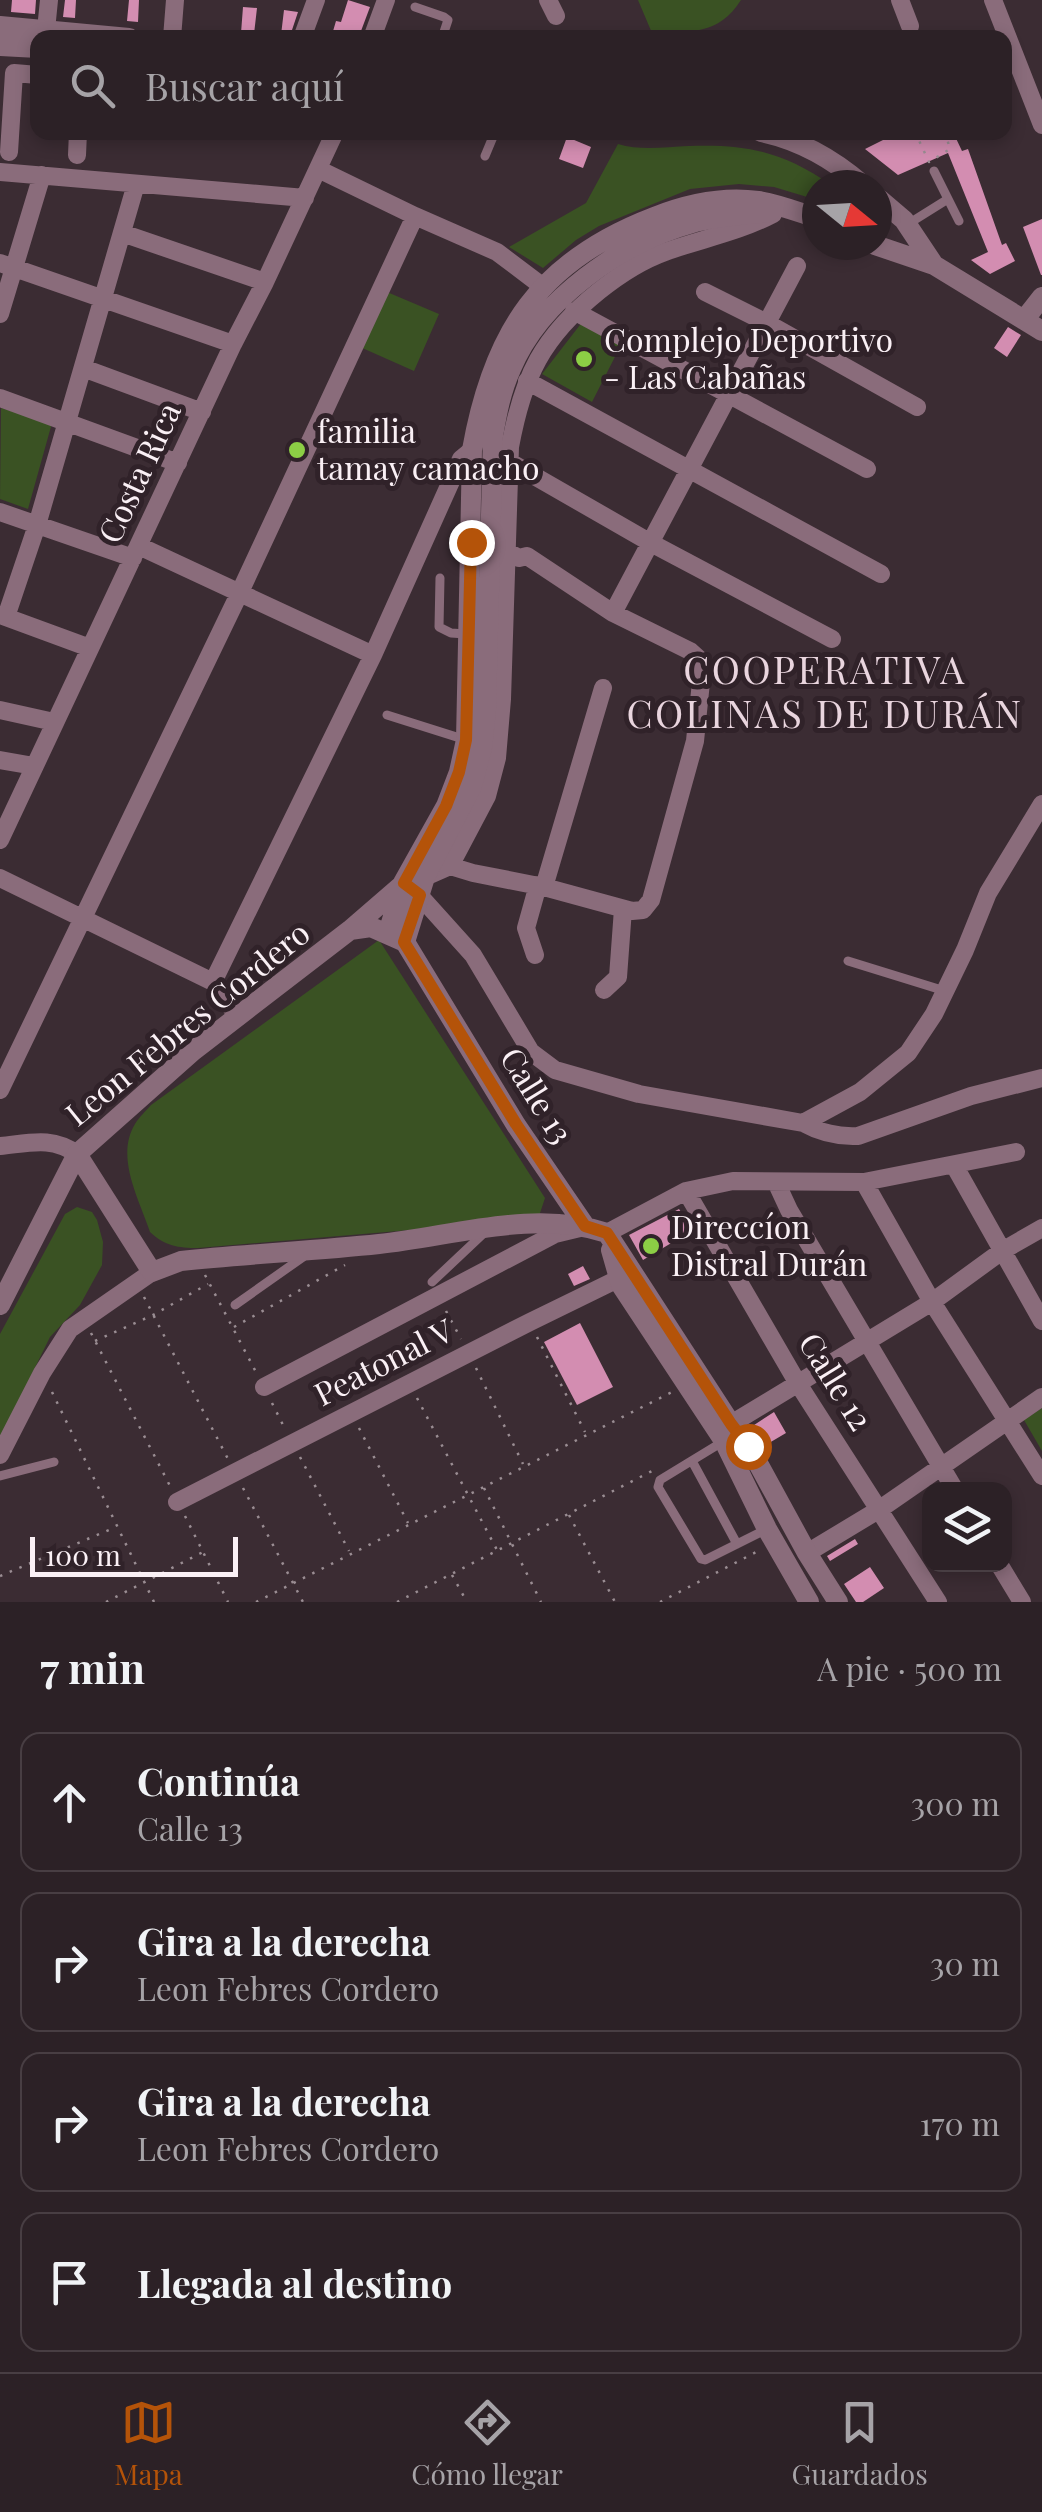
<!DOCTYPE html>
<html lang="es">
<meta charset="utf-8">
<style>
:root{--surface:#2c2126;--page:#382e32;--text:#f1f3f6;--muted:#a6a3a7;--line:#483e43;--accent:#b45309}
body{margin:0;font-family:"Playfair Display",serif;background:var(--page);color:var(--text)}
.controls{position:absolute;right:30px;bottom:30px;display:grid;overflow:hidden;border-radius:20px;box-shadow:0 5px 15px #0003}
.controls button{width:90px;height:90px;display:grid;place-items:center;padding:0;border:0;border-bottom:2px solid var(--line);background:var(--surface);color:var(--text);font:50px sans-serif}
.compass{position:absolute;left:802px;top:170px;width:90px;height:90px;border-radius:50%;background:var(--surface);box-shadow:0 5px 15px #0003;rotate:108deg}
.scale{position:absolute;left:30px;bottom:25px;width:208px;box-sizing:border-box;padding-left:10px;border:5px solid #faf0f5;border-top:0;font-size:28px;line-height:35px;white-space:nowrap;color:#faf0f5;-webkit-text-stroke:8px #302229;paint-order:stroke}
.stop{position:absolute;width:30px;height:30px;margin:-22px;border:8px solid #b45309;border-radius:50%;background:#fff}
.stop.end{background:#b45309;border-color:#fff;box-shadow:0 2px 10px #0008}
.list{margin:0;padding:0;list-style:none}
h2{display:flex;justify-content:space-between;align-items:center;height:130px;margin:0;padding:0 40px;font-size:42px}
h2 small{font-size:32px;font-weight:400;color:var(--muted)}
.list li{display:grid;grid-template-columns:65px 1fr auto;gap:30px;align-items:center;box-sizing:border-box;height:140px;margin:0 20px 20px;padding:0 20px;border:2px solid var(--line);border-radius:20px}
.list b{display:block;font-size:38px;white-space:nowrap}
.list p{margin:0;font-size:32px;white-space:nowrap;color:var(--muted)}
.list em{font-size:32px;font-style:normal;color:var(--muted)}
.icon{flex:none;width:55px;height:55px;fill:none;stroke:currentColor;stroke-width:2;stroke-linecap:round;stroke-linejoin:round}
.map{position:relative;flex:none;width:1042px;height:1602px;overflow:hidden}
.search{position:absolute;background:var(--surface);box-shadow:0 5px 15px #0003;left:30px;right:30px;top:30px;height:110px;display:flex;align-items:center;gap:25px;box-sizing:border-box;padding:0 35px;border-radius:20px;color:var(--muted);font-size:38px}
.sheet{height:770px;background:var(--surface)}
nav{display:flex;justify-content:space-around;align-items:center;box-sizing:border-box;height:140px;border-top:2px solid var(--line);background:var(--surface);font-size:28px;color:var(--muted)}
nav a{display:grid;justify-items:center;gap:5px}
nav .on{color:var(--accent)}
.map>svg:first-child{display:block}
.green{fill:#3a5223}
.building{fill:#d38db1}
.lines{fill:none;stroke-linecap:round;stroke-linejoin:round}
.path{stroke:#9a8d93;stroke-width:2.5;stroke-dasharray:2.5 8;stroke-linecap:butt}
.service{stroke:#8a6c7b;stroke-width:9}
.minor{stroke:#8a6c7b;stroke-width:18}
.tertiary{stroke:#8a6c7b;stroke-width:20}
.route{stroke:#b45309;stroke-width:12}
.poi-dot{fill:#8cce45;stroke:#302229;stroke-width:4}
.labels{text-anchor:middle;stroke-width:10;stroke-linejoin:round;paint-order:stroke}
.poi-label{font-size:32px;fill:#faf0f5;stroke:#302229;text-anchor:start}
.street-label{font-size:32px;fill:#faf0f5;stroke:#302229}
.quarter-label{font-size:38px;letter-spacing:2.5px;fill:#e9d5de;stroke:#302229}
</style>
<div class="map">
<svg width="1042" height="1602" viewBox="0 0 1042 1602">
<rect width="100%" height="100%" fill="#3b2c33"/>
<path class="green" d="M638 0H741C718 36 691 31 652 33Z
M618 144C641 151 665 147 689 146 748 144 783 152 831 185H817V200L774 187 739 184 690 189 599 226 576 240 543 268 509 247 586 203Z
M387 292 439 314 414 371 360 347Z
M583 321 622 343 592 402 542 374Z
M1 408 52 423 28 509 0 499Z
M379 940 545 1198 538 1219 198 1248C178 1248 165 1246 150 1232 139 1199 115 1157 135 1124 139 1117 146 1111 151 1105Z
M77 1207 92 1212 97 1220 103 1242 102 1265 80 1305 50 1337 0 1439V1334L65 1214Z
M1042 1408V1451L1024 1420Z"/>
<path class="building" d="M12 0H36L35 14 11 12Z
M65 0H76L75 18 63 17Z
M129 0H139L138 22 127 21Z
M348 0 370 7 361 31 357 38H331L336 21 341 22Z
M243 7 257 8 254 34 241 33Z
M284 10 298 12 290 36 281 35Z
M882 132H953L962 151 968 149 1002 245 1006 243 1015 261 990 274 971 260 988 252 948 153 898 175 865 149 885 139Z
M567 137 591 147 583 168 559 159Z
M1042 219V275H1041L1023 227Z
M1008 327 1021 335 1007 357 994 348Z
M679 1209 693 1230 643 1260 629 1235Z
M583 1266 590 1279 574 1286 568 1274Z
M580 1323 613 1387 577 1405 544 1342Z
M774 1412 786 1433 764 1446 751 1427Z
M855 1539 858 1544 830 1561 827 1556Z
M870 1567 884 1588 863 1602H856L844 1584Z"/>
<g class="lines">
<path class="path" d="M884 38 896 32
M915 132 929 162 950 149 945 132
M205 1275 257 1374
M144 1297 228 1459
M446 1311 461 1339
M234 1327 345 1265
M91 1333 170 1486
M537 1337 585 1432
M95 1341 153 1315 208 1284
M476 1368 523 1464
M52 1392 154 1602
M417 1398 497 1550
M272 1403 284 1427
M359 1428 408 1523
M300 1457 349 1551
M243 1488 303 1602
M484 1488 541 1602
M569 1515 615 1602
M185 1516 228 1602
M452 1575 467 1602
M0 1576 116 1527
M106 1602 203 1552
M256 1602 672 1392
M397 1602 652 1471
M660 1602 760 1550"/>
<path class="service" d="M415 7 444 17 448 20 442 38
M485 156 495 132
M934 171 959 221
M908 224 948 199
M440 578 439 627 451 633 466 634
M387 715 463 739
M848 961 945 991
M432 1282 484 1233
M235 1305 303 1257
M724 1441 660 1480 658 1487 701 1559 705 1560 767 1529
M692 1461 737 1544
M0 1476 54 1462"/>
<path class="minor" d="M548 0 556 16
M900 0 910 26
M993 0 1042 125
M46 30 49 0
M172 38 175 0
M302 38 316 0
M372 38 386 0
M9 152 14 73 38 75
M77 155 78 132
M318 169 415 216 497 252 542 286
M0 172 305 198
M122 233 265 282
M0 263 233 344
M705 292 767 323 917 407
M574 311 867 469
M0 314 42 175
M83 368 202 412
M527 381 881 574
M0 398 178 463
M510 462 651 543 832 639
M0 512 133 558
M139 546 373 655
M613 613 797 266
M0 615 90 648
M6 617 37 525 136 184
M0 710 54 722
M0 760 34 766
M0 840 233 344 265 282 335 132
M450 866 473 873 544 887 632 911 643 910 651 900 695 741 702 672 700 660 690 651 613 613 527 556 519 558 500 548
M425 877 450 866 487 796 497 758 502 699 510 447C523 376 542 337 599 291 619 275 640 261 665 252 701 239 739 232 773 214
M0 878 213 982 238 1017
M544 887 603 688
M412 889 419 895 473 955 531 1052 555 1070 639 1094 803 1123C821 1133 837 1137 858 1136L971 1096 1042 1078
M535 955 526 928 538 885
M213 982 373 655 461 459 472 450
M604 990 618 977 623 909
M0 1090 240 592 415 216
M803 1123 860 1092 908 1053 934 1014 965 950 988 893 1042 804
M0 1146C30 1143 52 1136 77 1154
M954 1165 1042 1321
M776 1182 789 1210 955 1490
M864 1182 932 1302 1042 1476
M686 1191 797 1382 938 1602
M607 1233 686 1191 733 1181 864 1182 1016 1152
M264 1387 555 1234 580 1228
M731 1424 932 1302 1002 1251 1042 1228
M0 1455 42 1373 70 1329 152 1272
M177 1502 530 1322 618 1279
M807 1553 880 1509 1042 1397
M999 1564 1022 1602"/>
<path class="tertiary" d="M0 26 129 38
M0 46 38 48
M761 132C800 140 833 159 863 185
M877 197 904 220 934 265 1042 331
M875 245 934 265
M1024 320 1042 297
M350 930 402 885
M388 933 403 883 446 806 459 772 466 740 472 450C493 332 539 261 654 217 687 204 722 196 758 201 778 204 798 212 817 218
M405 942 425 877 472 786 482 748 486 710 493 436C497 413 501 391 511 369 540 299 621 243 692 223 717 216 744 215 769 212
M77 1154 152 1272 181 1261C247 1254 313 1251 379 1244 454 1236 534 1209 607 1233L731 1424 748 1445 807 1553 838 1602
M611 1250 621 1285 724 1441 767 1529 809 1602
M0 1305 77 1154 193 1051 350 930 371 927 405 942 516 1125 585 1226"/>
</g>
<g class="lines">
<path class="route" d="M471 542 466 740 459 772 446 806 404 883 420 895 404 942 516 1124 585 1226 607 1233 731 1424 748 1446"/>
</g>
<g class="poi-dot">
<circle cx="584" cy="359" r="10"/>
<circle cx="297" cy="450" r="10"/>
<circle cx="651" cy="1246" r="10"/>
</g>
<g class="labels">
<g class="poi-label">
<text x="604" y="352">Complejo Deportivo<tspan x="604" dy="37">- Las Cabañas</tspan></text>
<text x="317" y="443">familia<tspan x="317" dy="37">tamay camacho</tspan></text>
<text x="671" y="1239">Direccíon<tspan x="671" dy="37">Distral Durán</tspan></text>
</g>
<g class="street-label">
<text transform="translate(140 473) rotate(-65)" y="11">Costa Rica</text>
<text transform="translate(188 1024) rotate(-39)" y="11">Leon Febres Cordero</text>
<text transform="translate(536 1096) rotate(58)" y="11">Calle 13</text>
<text transform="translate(384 1363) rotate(-27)" y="11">Peatonal V</text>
<text transform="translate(835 1382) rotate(58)" y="11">Calle 12</text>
</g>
<g class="quarter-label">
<text x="825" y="684">COOPERATIVA<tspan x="825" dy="44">COLINAS DE DURÁN</tspan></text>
</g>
</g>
</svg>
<div class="controls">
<button><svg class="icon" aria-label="layers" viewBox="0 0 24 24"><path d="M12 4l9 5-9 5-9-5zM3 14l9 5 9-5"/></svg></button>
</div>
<svg class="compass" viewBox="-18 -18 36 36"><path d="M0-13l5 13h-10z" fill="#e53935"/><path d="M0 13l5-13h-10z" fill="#a6a3a7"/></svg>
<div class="scale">100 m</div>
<div class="stop" style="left:748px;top:1446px"></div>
<div class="stop end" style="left:471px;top:542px"></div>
<div class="search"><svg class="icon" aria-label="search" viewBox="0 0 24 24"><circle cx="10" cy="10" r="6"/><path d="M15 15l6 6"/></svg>Buscar aquí</div>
</div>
<section class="sheet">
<h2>7 min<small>A pie · 500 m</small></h2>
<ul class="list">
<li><svg class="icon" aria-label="ahead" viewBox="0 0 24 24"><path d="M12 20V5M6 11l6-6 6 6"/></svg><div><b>Continúa</b><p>Calle 13</p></div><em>300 m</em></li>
<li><svg class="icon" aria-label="right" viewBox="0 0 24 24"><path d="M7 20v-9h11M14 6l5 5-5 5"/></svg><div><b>Gira a la derecha</b><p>Leon Febres Cordero</p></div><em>30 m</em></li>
<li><svg class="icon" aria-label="right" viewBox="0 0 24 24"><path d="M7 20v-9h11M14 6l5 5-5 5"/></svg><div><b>Gira a la derecha</b><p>Leon Febres Cordero</p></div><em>170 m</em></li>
<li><svg class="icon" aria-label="arrive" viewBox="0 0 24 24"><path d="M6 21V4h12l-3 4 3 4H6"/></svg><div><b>Llegada al destino</b></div></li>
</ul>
</section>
<nav>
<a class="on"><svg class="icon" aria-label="map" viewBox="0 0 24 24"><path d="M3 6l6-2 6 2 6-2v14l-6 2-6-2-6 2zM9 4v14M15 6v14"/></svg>Mapa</a>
<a><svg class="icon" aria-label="directions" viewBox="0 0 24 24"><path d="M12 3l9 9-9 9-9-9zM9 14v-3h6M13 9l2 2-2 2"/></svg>Cómo llegar</a>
<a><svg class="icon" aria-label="saved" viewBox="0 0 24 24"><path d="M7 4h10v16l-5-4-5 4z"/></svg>Guardados</a>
</nav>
